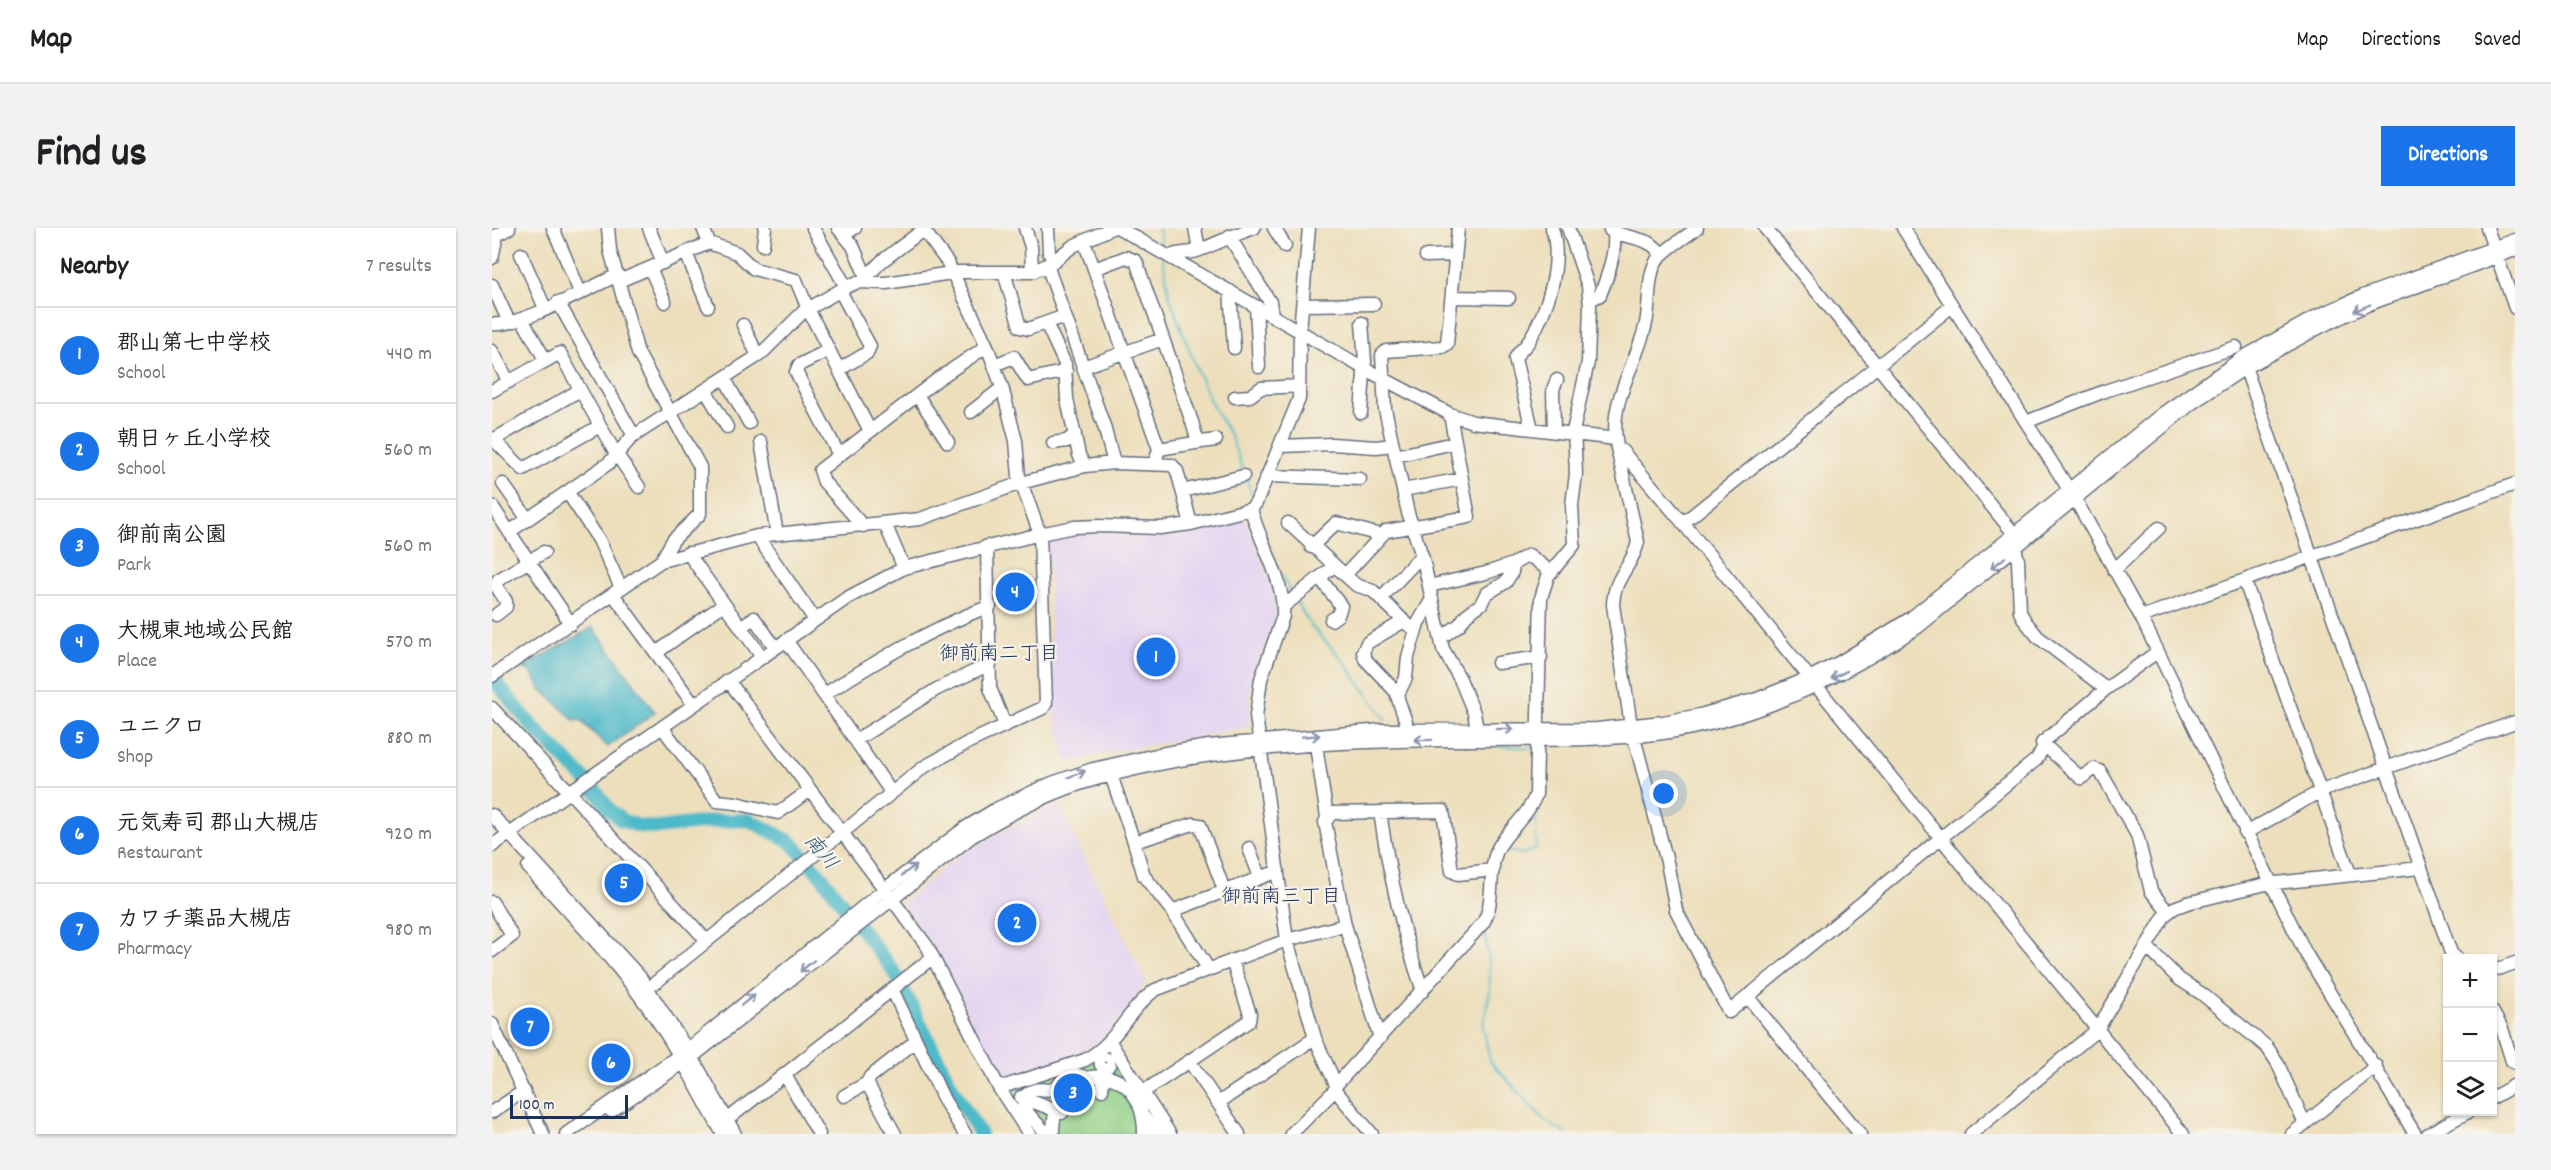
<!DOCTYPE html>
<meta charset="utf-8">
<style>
:root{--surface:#fff;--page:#f2f2f2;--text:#202124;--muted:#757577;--line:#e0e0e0;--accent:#1a73e8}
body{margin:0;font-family:Dekko,"Klee One",sans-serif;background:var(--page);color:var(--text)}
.controls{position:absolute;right:18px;bottom:18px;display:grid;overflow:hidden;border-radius:0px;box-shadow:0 2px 4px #0004}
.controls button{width:54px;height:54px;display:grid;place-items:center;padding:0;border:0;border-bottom:2px solid var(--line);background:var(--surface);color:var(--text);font:30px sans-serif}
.scale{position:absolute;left:18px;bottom:15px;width:118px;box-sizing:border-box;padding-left:6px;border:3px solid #1b2f5e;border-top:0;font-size:16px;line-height:21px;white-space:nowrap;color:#1b2f5e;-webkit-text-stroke:4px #f7f3e8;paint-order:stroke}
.you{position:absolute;left:1172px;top:566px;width:21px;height:21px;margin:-15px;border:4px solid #fff;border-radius:50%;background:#1a73e8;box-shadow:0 0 0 9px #1a73e833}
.badge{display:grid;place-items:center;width:39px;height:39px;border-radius:50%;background:var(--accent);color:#fff;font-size:20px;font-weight:700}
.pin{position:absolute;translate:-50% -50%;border:3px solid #fff;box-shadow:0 2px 6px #0006}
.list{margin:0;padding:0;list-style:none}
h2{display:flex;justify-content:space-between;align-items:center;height:78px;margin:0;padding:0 24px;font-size:26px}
h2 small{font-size:20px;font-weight:400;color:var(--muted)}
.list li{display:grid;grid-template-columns:39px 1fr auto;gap:18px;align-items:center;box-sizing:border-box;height:96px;padding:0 24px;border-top:2px solid var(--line)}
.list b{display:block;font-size:22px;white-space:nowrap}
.list p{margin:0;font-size:20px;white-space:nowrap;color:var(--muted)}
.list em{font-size:20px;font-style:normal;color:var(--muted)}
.icon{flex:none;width:33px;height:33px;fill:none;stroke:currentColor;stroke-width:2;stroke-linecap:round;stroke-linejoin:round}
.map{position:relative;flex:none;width:2023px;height:906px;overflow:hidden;border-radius:0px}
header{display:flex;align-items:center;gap:36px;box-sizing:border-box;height:84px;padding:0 30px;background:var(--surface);border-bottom:2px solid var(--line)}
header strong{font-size:28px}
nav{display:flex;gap:33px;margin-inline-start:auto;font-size:21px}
.intro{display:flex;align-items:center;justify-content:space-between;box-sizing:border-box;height:144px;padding:0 36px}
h1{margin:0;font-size:42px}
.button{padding:15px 27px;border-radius:0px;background:var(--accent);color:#fff;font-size:21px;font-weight:700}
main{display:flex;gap:36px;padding:0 36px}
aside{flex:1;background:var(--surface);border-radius:0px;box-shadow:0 2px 4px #0004}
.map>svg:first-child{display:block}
.built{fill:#e3d3f2}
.green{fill:#8fcf85;stroke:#557f72;stroke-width:1.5}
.water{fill:#4db9c9;stroke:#347494;stroke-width:1.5}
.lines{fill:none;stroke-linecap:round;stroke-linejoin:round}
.stream{stroke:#4db9c9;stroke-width:2}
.river{stroke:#4db9c9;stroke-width:14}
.minor-casing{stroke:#646d7f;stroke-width:15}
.minor{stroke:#fff;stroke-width:12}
.oneway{stroke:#8d97ae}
.labels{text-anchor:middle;stroke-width:4.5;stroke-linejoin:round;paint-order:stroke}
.neighbourhood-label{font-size:20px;fill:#1b2f5e;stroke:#f7f3e8}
.water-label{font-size:20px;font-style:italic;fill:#2a587e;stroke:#f7f3e8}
</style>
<header>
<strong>Map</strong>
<nav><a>Map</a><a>Directions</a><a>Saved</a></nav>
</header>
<div class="intro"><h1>Find us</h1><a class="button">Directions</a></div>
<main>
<aside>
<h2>Nearby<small>7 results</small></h2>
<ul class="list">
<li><span class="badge">1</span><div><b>郡山第七中学校</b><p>School</p></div><em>440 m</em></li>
<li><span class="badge">2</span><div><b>朝日ヶ丘小学校</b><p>School</p></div><em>560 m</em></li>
<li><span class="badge">3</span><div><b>御前南公園</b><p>Park</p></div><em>560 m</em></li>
<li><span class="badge">4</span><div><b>大槻東地域公民館</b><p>Place</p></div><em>570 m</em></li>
<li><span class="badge">5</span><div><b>ユニクロ</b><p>Shop</p></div><em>880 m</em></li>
<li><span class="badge">6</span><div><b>元気寿司 郡山大槻店</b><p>Restaurant</p></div><em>920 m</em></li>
<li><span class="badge">7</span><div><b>カワチ薬品大槻店</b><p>Pharmacy</p></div><em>980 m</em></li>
</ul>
</aside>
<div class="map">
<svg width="2023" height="906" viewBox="0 0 2023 906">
<rect width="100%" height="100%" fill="#f7f3e8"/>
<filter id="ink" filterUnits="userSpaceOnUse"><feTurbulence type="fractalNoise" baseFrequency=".0167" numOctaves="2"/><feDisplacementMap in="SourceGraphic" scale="12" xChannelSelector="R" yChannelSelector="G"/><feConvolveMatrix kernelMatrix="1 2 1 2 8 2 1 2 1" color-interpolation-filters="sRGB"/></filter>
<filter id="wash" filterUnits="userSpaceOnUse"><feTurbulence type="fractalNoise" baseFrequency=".008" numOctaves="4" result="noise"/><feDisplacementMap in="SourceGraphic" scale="24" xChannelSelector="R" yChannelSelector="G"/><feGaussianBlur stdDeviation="1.35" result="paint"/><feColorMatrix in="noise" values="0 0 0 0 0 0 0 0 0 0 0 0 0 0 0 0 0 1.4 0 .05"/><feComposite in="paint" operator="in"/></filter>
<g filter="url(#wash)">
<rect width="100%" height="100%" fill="#eddfbc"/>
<path class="built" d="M753 290 780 360 784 380 783 389 758 462 757 499 608 526 575 536 561 481 556 312 559 309 586 304 662 306 711 300Z
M566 576 654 753 632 787 607 814 574 832 517 849 507 848 446 725 411 677 413 673 466 628 513 602Z"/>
<path class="green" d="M615 824H619L673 906H542L515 863 608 829Z"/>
<path class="water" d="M101 399 163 484 116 519 87 491 83 493 49 461 39 444 31 440Z"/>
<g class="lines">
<path class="stream" d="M667 0 669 18
M671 30 677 67 698 124 719 175 739 209 752 245
M754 250 761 270
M789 346 800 367
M805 375 819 398 850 431 894 492
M8 470 13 467
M1007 518 1040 520
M1049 521H1053L1050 546
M1011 622 1031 626 1044 621V578
M992 702 997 732 998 762 991 798 998 833 1054 894 1075 906"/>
<path class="river" d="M0 449 40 498 99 557 118 582 129 592 147 598 166 600 224 593 257 592 299 614 330 649 403 745 463 865 488 906"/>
</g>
</g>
<g filter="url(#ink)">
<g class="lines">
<g class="minor-casing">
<path id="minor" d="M61 0 88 64
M116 0 118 22 146 125 208 239V286L181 312 169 333
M157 0 171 35
M211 0 217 15 245 25 262 41 304 52 316 81 378 203
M321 0 354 59
M346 0 361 18 376 53
M533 0 539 19 540 44
M556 0 557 25
M627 0 875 142 958 186 981 194 1124 211 1125 220 1130 223 1191 295 1691 906
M703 0 707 22
M782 0 793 18
M966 0 955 116 950 119 894 123 890 127 893 181 916 285 931 331 951 421 968 451 982 485 985 501
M1273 0 1519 302 1526 332 1528 384 1533 393 1546 409 1614 461
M1411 0 1583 271 1649 389 1813 724 1923 906
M1995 0 2023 80
M1118 2C1134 11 1153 8 1166 22L1167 30
M351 6 363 0
M737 8 778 74 780 87
M592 13 667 221
M271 17 273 0
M194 25 216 78
M29 26 53 80
M934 28 963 27
M677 29C686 23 696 26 705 23 724 16 743 6 762 0
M0 30 5 7 17 0
M555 37 612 198 622 235
M158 40 173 74
M602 41 634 29 644 33 700 194 705 211 703 215 667 221 663 234
M512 44 528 99 536 101 573 88
M375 48 390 33 431 2
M127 53 217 15
M0 57 17 94
M738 63 742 120
M960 69 1017 70
M1098 72 1108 67C1116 48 1126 21 1121 0
M66 74 142 208
M811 77 882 76
M764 78 767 139
M30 91 54 133
M554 95 573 136 575 171 587 227 593 238
M0 96C27 100 98 59 126 47
M251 97 266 128
M337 122 307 137 304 144 347 227
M0 123 17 154
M1751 133 1959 725 1964 730
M502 137 522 129 536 152 574 143
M591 139 671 111
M348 141 375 125 378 118 348 63
M233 151 257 195
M0 163 68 125 121 221 147 259
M214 163 235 199
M425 167 456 214
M743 169 758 168 769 160 807 158
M479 184 510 160
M869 185 873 133 870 95
M1534 194 1613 163 1744 119
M1040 201 1023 131C1026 123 1033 120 1037 113 1056 81 1071 36 1060 0
M1062 203 1061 161 1065 152
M0 210 31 241 108 198
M1124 211C1118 171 1146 133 1154 95 1158 78 1155 47 1165 32 1174 20 1193 10 1205 0
M1 212 88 162
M269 214 285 306
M561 215 575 213 583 206
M703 215 724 212
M789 218 840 216 884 219 901 217
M1125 220 1146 314C1140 340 1122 347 1121 377L1139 498 1175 634 1184 682 1237 784 1545 531 1552 518
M903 228 962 215
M776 248 868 251
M11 256 35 290
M911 262 970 251
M691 263 751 248
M76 265 107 312 129 360
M0 278 79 396
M759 281C768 316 793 352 791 388L769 451 764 488 795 712 823 810 844 857 843 862 799 906
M796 295 864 357 881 363 916 397 924 402
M1191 295 1460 78
M393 296 412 340
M371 298 332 254 328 242 446 151 495 118
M17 304 117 235 140 209 269 126 311 84 354 59 366 54 394 55 466 44H540L559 35 581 18 620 0
M265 308 323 392
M495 318 498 460 513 497
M819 319 844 295 888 307
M196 325 270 429
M1622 342 1667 300
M853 347 894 303 977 289 958 186
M828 350 849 378 846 387 839 392
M1753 354 1858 646
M937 358 994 345 1021 336 1037 327 1059 344
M121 366 202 477
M889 370 930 327
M792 378 842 338
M4 387 14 379V373L4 358 6 352 52 324
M1649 389 2023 256
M248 399 262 390 283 419
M949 410 968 396 974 387 989 376 994 366 1014 354 1020 344 1021 336
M294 412 399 564
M1665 424 1614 461 1550 515 1589 550 1602 541 1608 543 1645 607 1659 663 1676 684
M164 425 232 376
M1006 435 1049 429
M0 448 169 333 265 308 428 291 529 255 593 238 622 235 680 237 685 243 699 296
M236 452 435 718 507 860 537 906
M333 466C386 432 438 401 498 378
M906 466 873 431 871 424 875 415 912 393
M0 480 215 713 432 539 477 514 551 480 554 475 548 306 527 249 524 213 510 159 495 118 456 35 430 0
M914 494 905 468 914 450 916 429 926 395 940 371
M170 499 225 573 244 575 286 585 318 562
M364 512 445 461 498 436
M825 524 835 589
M621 553 642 614
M888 584C897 646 910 704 931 763
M0 587 148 749 200 829 243 906
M1753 605 1829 563 2023 494
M0 618 355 370 412 340 548 306 582 299 607 298 668 300 699 296 759 281 764 275 807 171 808 103 817 0
M757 620 768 649
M36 639C83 690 131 740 169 798 192 833 210 870 231 906
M0 674 20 708 0 723
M680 683 786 643
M1655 719 1687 751 1710 766 1775 819 1785 834 1813 896
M717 742 680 683 652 648 642 614 701 596 708 597 732 662
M2000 743 2023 735
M163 755 215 713
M400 761 452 872 473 906
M1255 768 1368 906
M2000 783 2010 801 2020 833 2023 835
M0 796 51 906
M888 810 853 697 833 594 840 585 951 583 960 643 966 646 1001 642
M618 814 678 906
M608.5 835a4.5 4.5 0 1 1 9 0a4.5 4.5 0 1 1-9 0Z
M698 834 747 906
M293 847 327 906
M844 857 991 695C1004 673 995 643 1006 620 1017 601 1037 587 1044 566L1049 370 1056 348 1082 317 1080 277 1084 246 1082 199 1096 134 1098 78 1096 58 1076 0
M507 860 593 832C627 813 634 783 663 762L795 712 853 697
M610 862 612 841
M843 862 880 906
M651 864 757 793 758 786 740 733
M352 868 375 855
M529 869 570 885
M2000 870 2023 857
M726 875 823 810
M119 883 200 829 479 609C518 585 560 563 604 551 720 518 849 513 968 512 1036 511 1104 514 1171 505 1264 492 1349 450 1426 399L1700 175 1753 140 1830 98 1875 77 2023 22
M0 884 32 863
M651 888 666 906
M235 892 441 729
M74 906 195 822 393 661 473 600 504 581 560 555 601 541 673 525 717 518 889 502 1105 501 1171 494 1208 487 1265 471 1317 450 1348 434 1419 390 1670 186 1750 130 1825 88 1871 68 2023 12
M403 906 375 855 378 849 424 813
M555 906C547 896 514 871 543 862 550 860 555 863 562 861 573 852 579 841 594 850
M561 906C560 832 652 826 652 906
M1479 906 1605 802 1673 687 1682 680 1695 675 1774 656 1928 640
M1800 906 1884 838
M1936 906 1976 884"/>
</g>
<use href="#minor" class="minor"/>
</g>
<defs><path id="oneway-shaft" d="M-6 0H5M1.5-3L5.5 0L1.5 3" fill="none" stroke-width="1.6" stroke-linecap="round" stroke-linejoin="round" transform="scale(1.5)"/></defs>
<g class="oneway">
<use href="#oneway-shaft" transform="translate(1870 80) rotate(157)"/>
<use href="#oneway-shaft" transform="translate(1506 335) rotate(141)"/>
<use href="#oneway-shaft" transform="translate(1347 447) rotate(153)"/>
<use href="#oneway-shaft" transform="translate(1013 501)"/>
<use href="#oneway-shaft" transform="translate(819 508) rotate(-5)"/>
<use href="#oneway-shaft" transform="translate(931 512) rotate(179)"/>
<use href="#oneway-shaft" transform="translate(585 546) rotate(-20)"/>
<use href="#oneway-shaft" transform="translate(417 642) rotate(-38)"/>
<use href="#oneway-shaft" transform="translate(315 738) rotate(141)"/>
<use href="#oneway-shaft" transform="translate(256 772) rotate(-39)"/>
</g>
</g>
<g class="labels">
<g class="neighbourhood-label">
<text x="507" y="431">御前南二丁目</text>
<text x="789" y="674">御前南三丁目</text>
</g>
<g class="water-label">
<text transform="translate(330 623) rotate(50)" y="7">南川</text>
</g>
</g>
</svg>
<div class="controls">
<button>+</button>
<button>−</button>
<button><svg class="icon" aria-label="layers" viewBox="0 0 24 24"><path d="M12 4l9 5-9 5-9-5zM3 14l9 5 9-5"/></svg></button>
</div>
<div class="scale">100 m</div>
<div class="you"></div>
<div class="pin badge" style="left:664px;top:429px">1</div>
<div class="pin badge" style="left:525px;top:695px">2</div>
<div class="pin badge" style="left:581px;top:865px">3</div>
<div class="pin badge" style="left:523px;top:364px">4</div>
<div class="pin badge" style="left:132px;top:655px">5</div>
<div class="pin badge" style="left:119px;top:835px">6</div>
<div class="pin badge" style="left:38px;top:799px">7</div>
</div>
</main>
